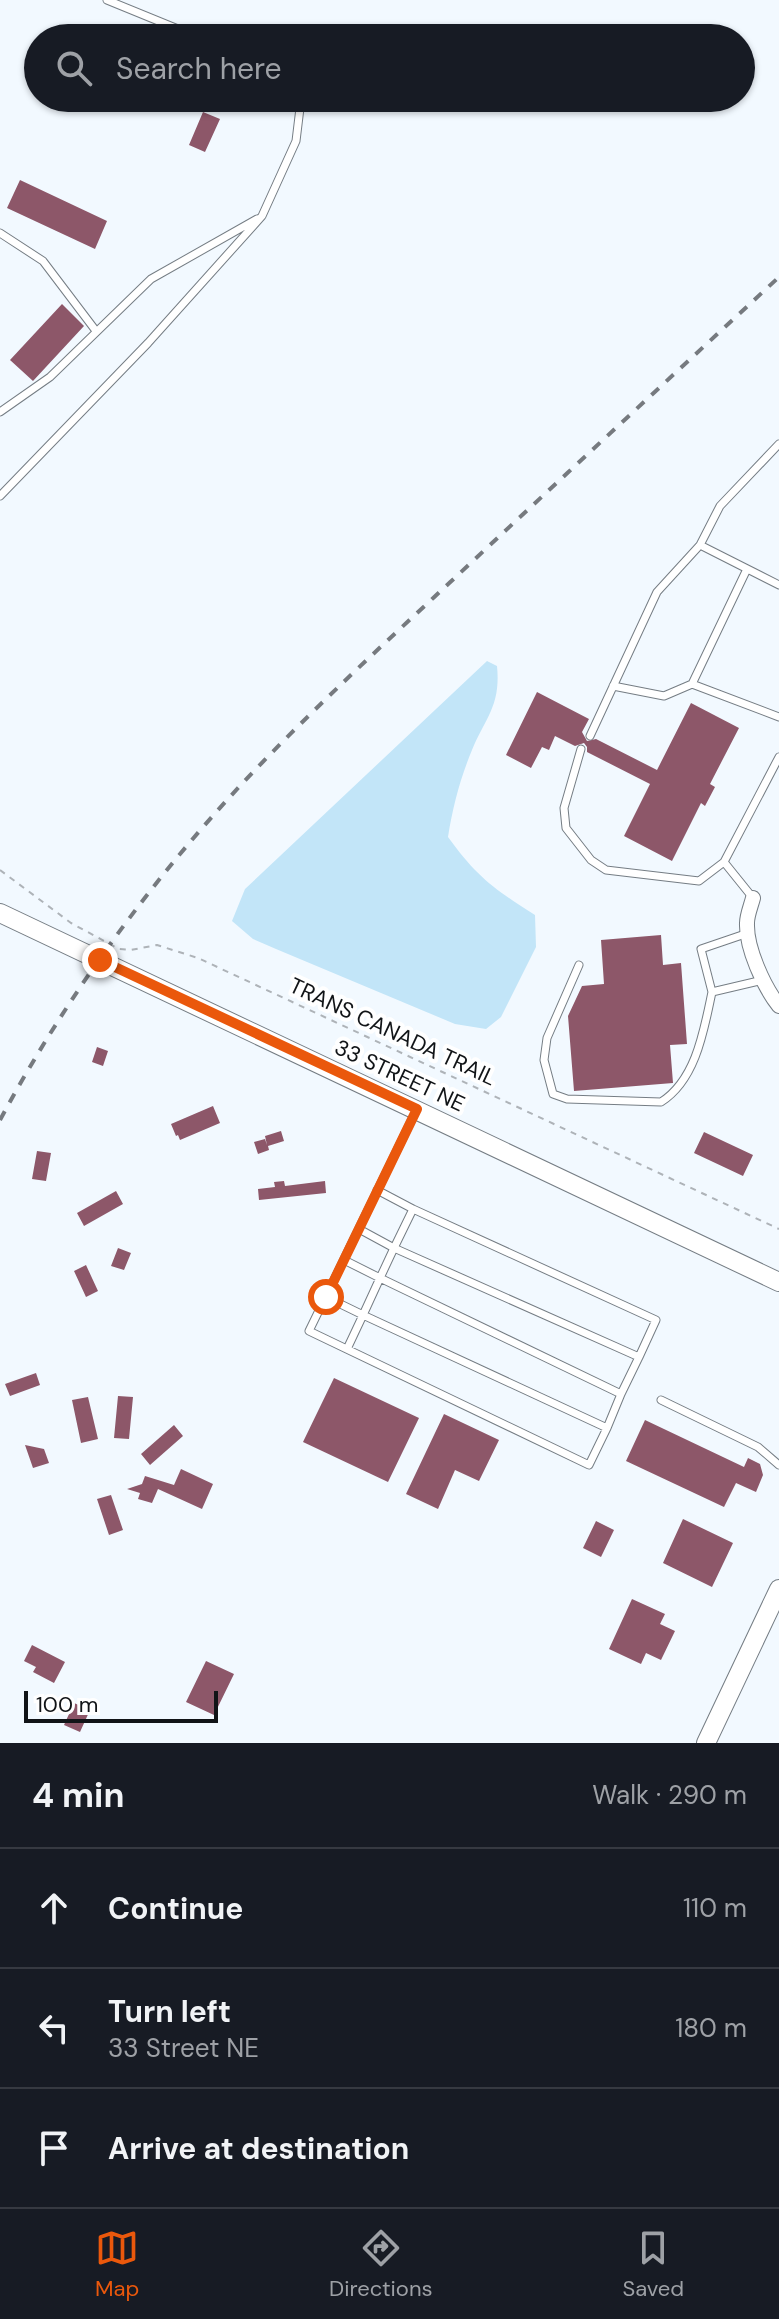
<!DOCTYPE html>
<meta charset="utf-8">
<style>
:root{--surface:#171b24;--page:#20242c;--text:#f1f3f6;--muted:#9ea1a6;--line:#363941;--accent:#ea580c}
body{margin:0;font-family:"DM Sans",sans-serif;background:var(--page);color:var(--text)}
.scale{position:absolute;left:24px;bottom:20px;width:194px;box-sizing:border-box;padding-left:8px;border:4px solid #111417;border-top:0;font-size:22px;line-height:28px;white-space:nowrap;color:#111417;-webkit-text-stroke:6px #fff;paint-order:stroke}
.stop{position:absolute;width:24px;height:24px;margin:-18px;border:6px solid #ea580c;border-radius:50%;background:#fff}
.stop.end{background:#ea580c;border-color:#fff;box-shadow:0 2px 8px #0008}
.list{margin:0;padding:0;list-style:none}
h2{display:flex;justify-content:space-between;align-items:center;height:104px;margin:0;padding:0 32px;font-size:34px}
h2 small{font-size:26px;font-weight:400;color:var(--muted)}
.list li{display:grid;grid-template-columns:52px 1fr auto;gap:24px;align-items:center;box-sizing:border-box;height:120px;padding:0 32px;border-top:2px solid var(--line)}
.list b{display:block;font-size:30px;white-space:nowrap}
.list p{margin:0;font-size:26px;white-space:nowrap;color:var(--muted)}
.list em{font-size:26px;font-style:normal;color:var(--muted)}
.icon{flex:none;width:44px;height:44px;fill:none;stroke:currentColor;stroke-width:2;stroke-linecap:round;stroke-linejoin:round}
.map{position:relative;flex:none;width:779px;height:1743px;overflow:hidden}
.search{position:absolute;background:var(--surface);box-shadow:0 2px 6px #0004;left:24px;right:24px;top:24px;height:88px;display:flex;align-items:center;gap:20px;box-sizing:border-box;padding:0 28px;border-radius:44px;color:var(--muted);font-size:30px}
.sheet{height:464px;background:var(--surface)}
nav{display:flex;justify-content:space-around;align-items:center;box-sizing:border-box;height:112px;border-top:2px solid var(--line);background:var(--surface);font-size:22px;color:var(--muted)}
nav a{display:grid;justify-items:center;gap:4px}
nav .on{color:var(--accent)}
.map>svg:first-child{display:block}
.water{fill:#c2e5f8}
.building{fill:#8d5769}
.lines{fill:none;stroke-linecap:round;stroke-linejoin:round}
.lane-casing{stroke:#757d84;stroke-width:9}
.street-casing{stroke:#757d84;stroke-width:16}
.secondary-casing{stroke:#757d84;stroke-width:20}
.path{stroke:#aeb3b8;stroke-width:2;stroke-dasharray:6 6;stroke-linecap:butt}
.lane{stroke:#fff;stroke-width:7}
.street{stroke:#fff;stroke-width:14}
.secondary{stroke:#fff;stroke-width:18}
.rail{stroke:#767a7f;stroke-width:4;stroke-dasharray:10 10;stroke-linecap:butt}
.route{stroke:#ea580c;stroke-width:10}
.labels{text-anchor:middle;stroke-width:8;stroke-linejoin:round;paint-order:stroke}
.street-label{font-size:22px;fill:#111417;stroke:#fff}
</style>
<div class="map">
<svg width="779" height="1743" viewBox="0 0 779 1743">
<rect width="100%" height="100%" fill="#f2f9ff"/>
<path class="water" d="M487 661 497 666C501 706 485 718 472 750 460 779 453 806 448 837 477 877 494 889 535 915L536 947 501 1017 486 1029 455 1024 276 949 253 939 232 921 245 889Z"/>
<path class="building" d="M203 112 220 119 205 152 189 145Z
M20 180 107 221 95 249 7 208Z
M62 304 84 326 33 381 10 360Z
M537 692 589 719 582 732 587 741 596 739 657 770 691 703 739 728 710 784 715 787 705 806 701 803 672 861 624 836 650 784 587 752V747L584 743 575 746 555 736 549 750 542 747 531 768 506 755Z
M661 935 663 965 681 963 687 1044 670 1045 673 1083 574 1091 568 1016 582 986 604 984 601 940Z
M97 1047 108 1051 103 1066 92 1062Z
M213 1106 220 1123 180 1140 178 1135 176 1136 171 1124Z
M281 1131 284 1141 268 1146 269 1150 258 1154 254 1142 265 1139 267 1145 265 1136Z
M704 1132 753 1155 743 1176 694 1153Z
M37 1151 51 1153 46 1181 32 1179Z
M284 1181 285 1186 325 1181 326 1193 259 1200 258 1189 275 1187 274 1182Z
M116 1191 123 1204 84 1226 77 1213Z
M118 1248 131 1253 124 1270 111 1266Z
M86 1265 98 1291 86 1297 74 1271Z
M36 1373 40 1385 10 1396 5 1384Z
M334 1378 419 1418 388 1482 303 1442Z
M118 1396 133 1397 129 1439 114 1438Z
M88 1397 98 1439 81 1443 72 1400Z
M444 1414 499 1440 479 1481 455 1470 438 1509 406 1494Z
M645 1420 744 1467 748 1458 760 1464 763 1475 756 1492 736 1483 724 1507 626 1461Z
M174 1425 183 1436 150 1465 141 1454Z
M25 1445 44 1449 49 1463 33 1468Z
M181 1469 213 1484 202 1509 158 1489 152 1503 138 1499 140 1493 127 1489 142 1484 145 1476 174 1485Z
M111 1495 123 1530 109 1535 97 1499Z
M683 1519 733 1543 712 1587 663 1563Z
M596 1521 614 1530 601 1557 583 1548Z
M632 1599 665 1614 660 1624 675 1631 661 1660 646 1653 641 1664 609 1649Z
M32 1645 65 1662 54 1683 33 1672 36 1667 24 1661Z
M206 1661 234 1674 214 1715 186 1702Z
M74 1703 90 1710 80 1732 64 1725Z"/>
<g class="lines">
<g class="lane-casing">
<path id="lane" d="M107 0 200 38
M0 233 43 261 96 331
M0 412 50 377 151 279 257 219
M0 496 148 343 262 216 296 141 300 108 296 98
M700 545 720 506 779 444
M692 684 747 569
M613 686 664 696 692 684 779 717
M590 736 657 592 700 545 779 585
M581 749 564 808 566 828 591 860 606 870 699 881 724 862
M753 898 724 862 779 757
M579 965 547 1038 544 1060 553 1094 567 1099 661 1102C696 1080 704 1030 712 992L763 980
M712 992 701 949 748 933
M416 1111 309 1331 589 1465 607 1428 363 1315 380 1278 621 1394 639 1357 394 1248 413 1209 656 1320 639 1357
M377 1190 413 1209
M344 1260 380 1278 394 1248 359 1229
M326 1297 363 1315 347 1349
M661 1400 758 1447 779 1465
M607 1428 621 1394"/>
</g>
<g class="street-casing">
<path id="street" d="M753 898C751 906 747 915 747 923 746 948 764 987 779 1006"/>
</g>
<g class="secondary-casing">
<path id="secondary" d="M0 913 779 1282
M706 1743 779 1589"/>
</g>
<path class="path" d="M0 870 71 923 119 949 131 950 157 945 198 958 779 1229"/>
<use href="#lane" class="lane"/>
<use href="#street" class="street"/>
<use href="#secondary" class="secondary"/>
<path class="rail" d="M0 1120C64 1001 146 887 239 787 309 712 385 643 460 573 566 474 673 375 779 277"/>
</g>
<g class="lines">
<path class="route" d="M100 960 417 1109 326 1297"/>
</g>
<g class="labels">
<g class="street-label">
<text transform="translate(393 1031) rotate(25)" y="8">TRANS CANADA TRAIL</text>
<text transform="translate(400 1075) rotate(25)" y="8">33 STREET NE</text>
</g>
</g>
</svg>
<div class="scale">100 m</div>
<div class="stop" style="left:326px;top:1297px"></div>
<div class="stop end" style="left:100px;top:960px"></div>
<div class="search"><svg class="icon" aria-label="search" viewBox="0 0 24 24"><circle cx="10" cy="10" r="6"/><path d="M15 15l6 6"/></svg>Search here</div>
</div>
<section class="sheet">
<h2>4 min<small>Walk · 290 m</small></h2>
<ul class="list">
<li><svg class="icon" aria-label="ahead" viewBox="0 0 24 24"><path d="M12 20V5M6 11l6-6 6 6"/></svg><div><b>Continue</b></div><em>110 m</em></li>
<li><svg class="icon" aria-label="left" viewBox="0 0 24 24"><path d="M17 20v-9H6M10 6l-5 5 5 5"/></svg><div><b>Turn left</b><p>33 Street NE</p></div><em>180 m</em></li>
<li><svg class="icon" aria-label="arrive" viewBox="0 0 24 24"><path d="M6 21V4h12l-3 4 3 4H6"/></svg><div><b>Arrive at destination</b></div></li>
</ul>
</section>
<nav>
<a class="on"><svg class="icon" aria-label="map" viewBox="0 0 24 24"><path d="M3 6l6-2 6 2 6-2v14l-6 2-6-2-6 2zM9 4v14M15 6v14"/></svg>Map</a>
<a><svg class="icon" aria-label="directions" viewBox="0 0 24 24"><path d="M12 3l9 9-9 9-9-9zM9 14v-3h6M13 9l2 2-2 2"/></svg>Directions</a>
<a><svg class="icon" aria-label="saved" viewBox="0 0 24 24"><path d="M7 4h10v16l-5-4-5 4z"/></svg>Saved</a>
</nav>
